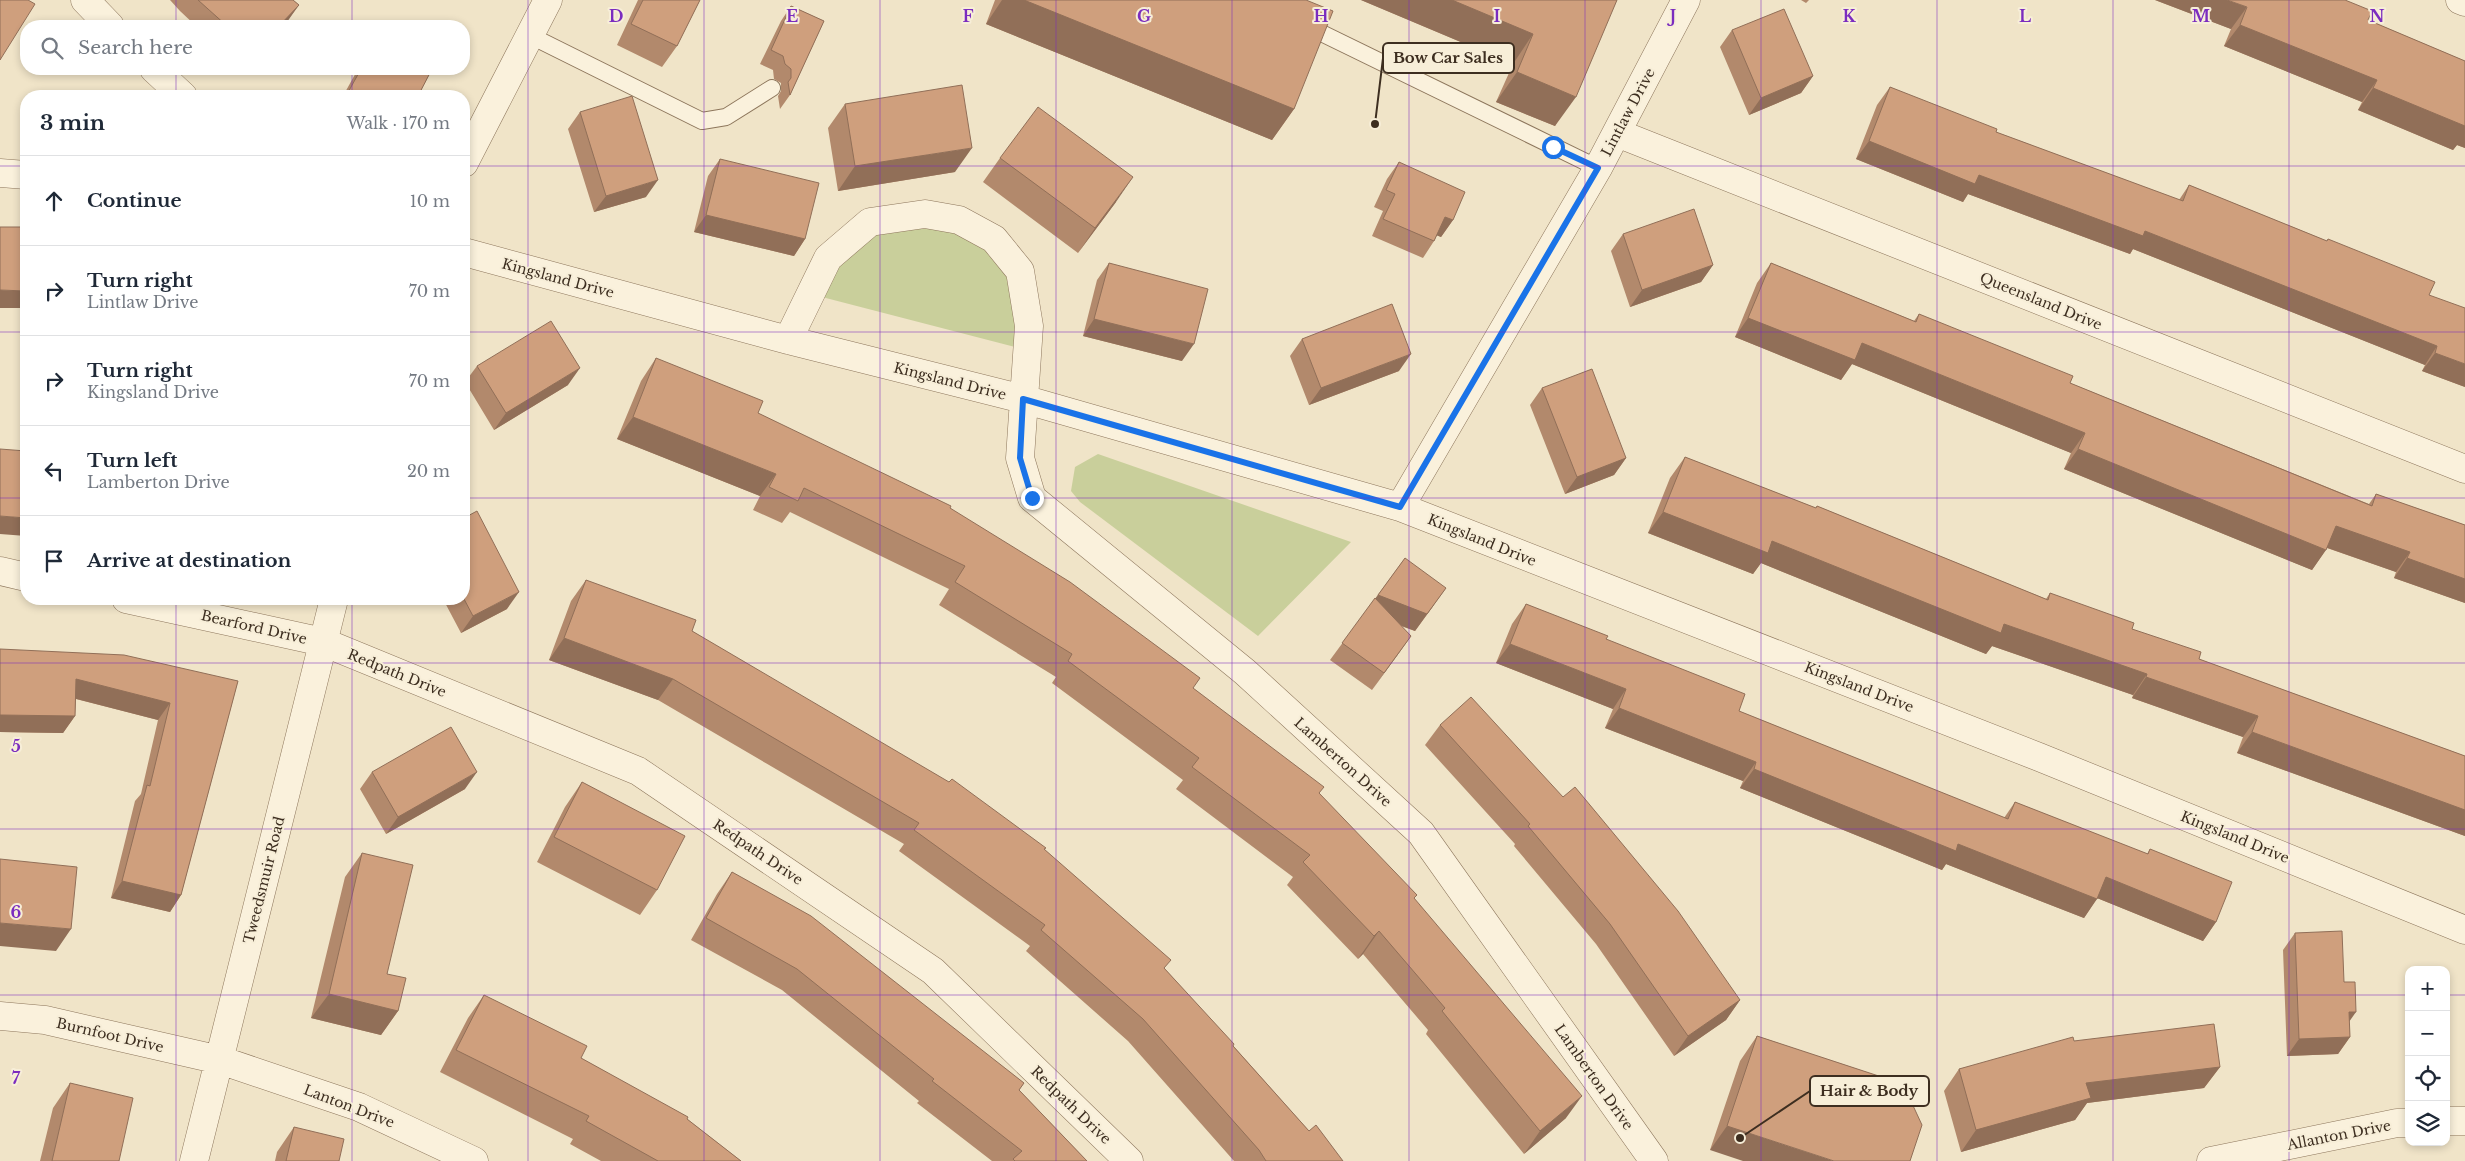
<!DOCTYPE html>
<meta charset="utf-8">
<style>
:root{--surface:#fff;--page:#f2f2f3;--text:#1f2937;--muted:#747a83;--line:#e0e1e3}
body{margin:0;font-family:"Libre Baskerville",serif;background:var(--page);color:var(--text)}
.controls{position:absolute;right:15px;bottom:15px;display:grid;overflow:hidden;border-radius:10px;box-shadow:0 2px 8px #0003}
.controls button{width:45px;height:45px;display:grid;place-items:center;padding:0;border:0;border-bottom:1px solid var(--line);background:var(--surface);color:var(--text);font:25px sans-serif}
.stop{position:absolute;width:15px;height:15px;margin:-11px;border:4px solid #1a73e8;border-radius:50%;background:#fff}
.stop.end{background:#1a73e8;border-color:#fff;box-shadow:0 1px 5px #0008}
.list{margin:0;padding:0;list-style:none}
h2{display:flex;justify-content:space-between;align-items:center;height:65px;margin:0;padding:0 20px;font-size:21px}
h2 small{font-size:16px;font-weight:400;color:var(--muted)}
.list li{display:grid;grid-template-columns:32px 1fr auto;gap:15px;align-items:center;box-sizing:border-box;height:90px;padding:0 20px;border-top:1px solid var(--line)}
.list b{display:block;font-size:19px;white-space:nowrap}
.list p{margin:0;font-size:16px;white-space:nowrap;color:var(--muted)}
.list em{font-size:16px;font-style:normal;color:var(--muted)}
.icon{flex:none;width:28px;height:28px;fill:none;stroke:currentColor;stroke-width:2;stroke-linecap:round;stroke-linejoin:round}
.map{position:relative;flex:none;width:2465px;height:1161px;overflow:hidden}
.search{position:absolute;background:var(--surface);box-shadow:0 2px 8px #0003;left:20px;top:20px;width:450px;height:55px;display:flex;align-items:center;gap:12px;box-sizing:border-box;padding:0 18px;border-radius:20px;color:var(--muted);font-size:19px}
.panel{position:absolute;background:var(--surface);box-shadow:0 2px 8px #0003;left:20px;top:90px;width:450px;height:515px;border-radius:20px}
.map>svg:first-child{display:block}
.green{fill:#c9cf9b}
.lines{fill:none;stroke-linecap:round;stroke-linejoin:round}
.service-casing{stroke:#8d765c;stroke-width:18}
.minor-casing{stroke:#8d765c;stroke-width:29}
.service{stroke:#faf1dc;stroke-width:16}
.minor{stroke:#faf1dc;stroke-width:28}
.wall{fill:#b2896c}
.shaded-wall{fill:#916f58}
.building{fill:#cf9f7d;stroke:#916f58}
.route{stroke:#1a73e8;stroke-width:6}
.grid{fill:none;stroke:#7b2cbf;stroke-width:1;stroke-opacity:0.55}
.labels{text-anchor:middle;stroke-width:4;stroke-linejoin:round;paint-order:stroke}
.street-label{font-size:14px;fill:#3d2e20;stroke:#f7eed8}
.grid-label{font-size:16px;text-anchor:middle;font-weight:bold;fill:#7b2cbf;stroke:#f7eed8;stroke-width:4;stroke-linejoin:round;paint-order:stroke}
.leader{fill:none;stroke:#3d2e20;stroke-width:2}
.callout-dot{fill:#3d2e20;stroke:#f7eed8;stroke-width:2}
.callout{fill:#f7eed8;stroke:#3d2e20;stroke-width:2}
.callout-label{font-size:15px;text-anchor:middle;font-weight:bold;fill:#3d2e20}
</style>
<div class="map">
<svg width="2465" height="1161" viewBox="0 0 2465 1161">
<rect width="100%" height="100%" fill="#f0e4c8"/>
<path class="green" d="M922 223 973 237 1006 265 1016 285 1015 347 822 297 833 265 873 228Z
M1098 454 1351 542 1258 636 1080 502 1071 491 1075 467Z"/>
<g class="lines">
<g class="service-casing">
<path id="service" d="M1305 25 1598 168
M529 35 702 121 726 117 772 88"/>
</g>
<g class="minor-casing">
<path id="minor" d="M85 0 110 26
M2460 0 2465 2
M154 69 183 96
M1617 133 2465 469
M464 163 548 0
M0 173 26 175
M464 252 788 340 1023 399 1400 507 2039 757 2465 930
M788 340 828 258 870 222 925 214 959 220 994 239 1020 271 1029 326 1020 458 1032 498 1245 672 1421 833 1654 1161
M1400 507 1598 168 1686 0
M0 571 26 577
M126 599 323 642 638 771 933 971 1129 1161
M0 1016 45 1020 220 1060 359 1107 474 1161
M2446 1121H2465
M194 1161 334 599
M2211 1161 2397 1123H2409"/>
</g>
<use href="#service" class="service"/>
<use href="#minor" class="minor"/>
</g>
<path class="wall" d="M170 0H293L299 5 283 26H196L180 11Z
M638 0H700L677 46 662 67 617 45Z
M995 0H1306L1294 109 1272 140 986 24Z
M1361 0H1617L1555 126 1496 102 1513 64Z
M1801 0H1809L1806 3Z
M2155 0 2368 20 2465 61V148L2457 145 2453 150 2358 110 2362 102 2224 46 2231 29Z
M791 6 824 21 790 95 780 109 778 96 781 91V83L774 79 773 70 760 64 781 21Z
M1732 30 1813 76 1801 93 1749 115 1720 47Z
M358 69H432L418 96H343Z
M1890 87 1996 132 2179 200 2189 185 2327 241 2328 239 2429 295 2465 387 2422 371 2425 365 2133 249 2130 254 1968 194 1963 202 1856 159 1877 105Z
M845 104 955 172 838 191 828 128Z
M580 112 646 197 594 212 568 129Z
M1000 158 1116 202 1078 253 983 182Z
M720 159 805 239 794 256 694 232 708 176Z
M1399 162 1453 220 1441 237 1437 235 1434 241 1423 258 1372 236 1383 211 1374 207 1387 179Z
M1623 234 1713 265 1701 282 1630 307 1611 251Z
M1109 263 1182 361 1083 336 1097 280Z
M1771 263 1914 321 1919 314 2070 383 2369 504 2376 494 2465 525V603L2394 578 2396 572 2327 548 2312 570 2064 469 2071 453 1852 364 1841 380 1735 337 1757 283Z
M1302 339 1399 371 1309 405 1290 356Z
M656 358 758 413 950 508 1193 688 1319 794 1414 899 1566 1118 1524 1154 1426 1034 1428 1030 1363 954 1358 959 1287 885 1293 877 1176 789 1183 780 1052 683 1056 677 939 605 949 589 790 512 782 523 753 510 760 496 617 439 641 381Z
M477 366 568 385 494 430 465 382Z
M1542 388 1626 458 1614 475 1565 494 1530 405Z
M1685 457 1816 508 1817 506 2046 599 2050 593 2132 629 2199 659 2465 756V836L2237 753 2243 737 2132 698 2133 695 1992 646 1986 654 1761 563 1753 574 1648 533 1670 478Z
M1405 558 1434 605 1415 631 1401 626 1411 636 1372 690 1330 660Z
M586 580 692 631 1044 849 1165 969 1309 1131 1343 1161H1234L1128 1041 1026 951 1030 946 899 851 904 844 658 700 549 660 571 601Z
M443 599H464L507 609 461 633Z
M1526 604 1606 639 1739 711 2004 818 2015 802 2147 854 2150 849 2216 922 2203 941 2097 898 2084 918 1946 864 1942 870 1740 788 1743 781 1605 728 1613 709 1496 663 1512 624Z
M0 649 238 681 181 895 170 912 111 898 135 801 141 794 158 720 76 699 75 716 63 733 0 732Z
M1440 725 1740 1000 1726 1020 1674 1056 1596 944 1514 846 1515 844 1425 745Z
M372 772 465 789 386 834 360 789Z
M582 782 657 890 640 915 537 862 565 807Z
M362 853 387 974 398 1011 381 1035 311 1018 345 877Z
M732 872 1024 1083 1019 1090 1087 1161H992L917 1103 919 1101 782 990 691 940 717 894Z
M2295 933 2344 982 2349 1022 2350 1037 2338 1054 2287 1056 2283 950Z
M484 995 581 1058 687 1119 741 1161H601L570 1144 573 1139 440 1072 468 1018Z
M1757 1036 1903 1084 1710 1150 1740 1061Z
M2074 1041 2220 1067 2204 1088 2087 1103 2075 1120 1961 1152 1944 1091 1959 1069Z
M70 1083 119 1161H40L53 1108Z
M294 1127 339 1161H275L277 1152Z"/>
<path class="shaded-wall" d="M1002 0H1024L1294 109 1272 140 986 24Z
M1361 0H1452L1533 34 1513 64Z
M2155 0H2227L2247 7 2231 29Z
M299 5 287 22 283 26H279Z
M2240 25 2377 80 2362 102 2224 46Z
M1517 72 1576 97 1555 126 1496 102Z
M1813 76 1801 93 1749 115 1761 98Z
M2373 88 2465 126V148L2457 145 2453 150 2358 110Z
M1869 141 1979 175 2145 231 2437 346 2425 365 2133 249 2130 254 1968 194 1963 202 1856 159Z
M972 148 955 172 838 191 855 166Z
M1133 177 1116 202 1078 253 1095 228Z
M658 180 646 197 594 212 606 196Z
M706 215 805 239 794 256 694 232Z
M1445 217 1453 220 1441 237 1433 234Z
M1713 265 1701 282 1630 307 1642 290Z
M0 290 26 291V308H0Z
M1748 318 1862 343 2085 433 2071 453 1852 364 1841 380 1735 337Z
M1094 319 1194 344 1182 361 1083 336Z
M2435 353 2465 364V387L2422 371Z
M1411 354 1399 371 1309 405 1321 388Z
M580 368 568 385 494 430 506 413Z
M633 417 776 474 760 496 617 439Z
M2078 449 2326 550 2312 570 2064 469Z
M1626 458 1614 475 1565 494 1577 477Z
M1663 512 1772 541 2004 624 2147 674 2133 695 1992 646 1986 654 1761 563 1753 574 1648 533Z
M0 516 26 518V536L0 534Z
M2336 526 2410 552 2396 572 2322 546Z
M2407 558 2465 579V603L2394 578Z
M1446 588 1415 631 1366 612 1378 595Z
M519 592 507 609 461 633 473 616Z
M1411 636 1399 653 1372 690 1384 673Z
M564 638 673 679 658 700 549 660Z
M1510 644 1626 689 1613 709 1496 663Z
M2146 677 2258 716 2243 737 2132 698Z
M76 679 170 703 158 720 65 696Z
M1619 708 1756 762 1743 781 1605 728Z
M0 715 75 716 63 733 0 732Z
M2252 732 2465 810V836L2237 753Z
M1754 769 1958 844 2097 899 2084 918 1946 864 1942 870 1740 788Z
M477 772 465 789 386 834 398 817Z
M2106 877 2216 922 2203 941 2092 896Z
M122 881 181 895 170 912 111 898Z
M0 923 71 929 56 951 0 946Z
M1379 931 1363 954 1358 959 1374 936Z
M329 994 398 1011 381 1035 311 1018Z
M1740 1000 1726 1020 1674 1056 1688 1036Z
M2349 1012H2356L2344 1029Z
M2350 1037 2338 1054 2287 1056 2299 1039Z
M2220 1067 2204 1088 2087 1103 2075 1120 1961 1152 1976 1130 2086 1083Z
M1582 1096 1566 1118 1524 1154 1540 1131Z
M1727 1126 1834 1161H1743L1710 1150Z"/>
<path class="building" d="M0 0H28L35 4 0 60Z
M198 0H293L299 5 279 26H227Z
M643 0H700L677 46 631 24Z
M1024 0H1306L1333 11 1294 109Z
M1452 0H1617L1576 97 1517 72 1533 34Z
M2227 0H2345L2372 11 2368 20 2465 61V126L2373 88 2377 80 2240 25 2247 7Z
M791 6 824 21 790 95 788 82 791 78V69L785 64 783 56 771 50Z
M1784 9 1813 76 1761 98 1732 30Z
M361 69H432L418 96H346Z
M962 85 972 148 855 166 845 104Z
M1890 87 1997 129 1996 132 2183 201 2189 185 2327 241 2328 239 2435 282 2429 295 2465 308V364L2435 353 2437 346 2145 231 2143 236 1979 175 1975 184 1869 141Z
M632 96 658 180 606 196 580 112Z
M1038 107 1133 177 1095 228 1000 158Z
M720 159 819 183 805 239 706 215Z
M1399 162 1465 192 1453 220 1445 217 1434 241 1383 219 1395 194 1386 190Z
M1694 209 1713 265 1642 290 1623 234Z
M0 227H26V291L0 290Z
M1109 263 1208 289 1194 344 1094 319Z
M1771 263 1916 322 1919 314 2073 376 2070 383 2372 506 2376 494 2465 525V579L2407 558 2410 552 2336 526 2326 550 2078 449 2085 433 1862 343 1855 360 1748 318Z
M1392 304 1411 354 1321 388 1302 339Z
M551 321 580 368 506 413 477 366Z
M656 358 763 401 758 413 951 506 950 508 1070 582 1200 678 1193 688 1324 787 1319 793 1417 895 1414 898 1582 1096 1540 1131 1442 1011 1445 1008 1379 931 1374 936 1303 862 1310 855 1192 767 1199 758 1068 661 1072 654 955 582 965 566 804 488 798 501 769 487 776 474 633 417Z
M1592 369 1626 458 1577 477 1542 388Z
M0 449 26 451V518L0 516Z
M1685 457 1816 508 1817 506 2048 600 2050 593 2134 623 2132 629 2201 652 2199 659 2465 756V810L2252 732 2258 716 2146 677 2147 674 2004 624 2001 633 1772 541 1768 553 1663 512Z
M477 511 519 592 473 616 464 599V518Z
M1405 558 1446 588 1427 614 1378 595Z
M586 580 696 620 692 631 949 782 952 779 1046 848 1044 849 1171 960 1164 968 1234 1044 1233 1046 1309 1131 1316 1125 1343 1161H1266L1259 1150 1143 1019 1041 930 1045 925 914 830 919 823 673 679 564 638Z
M1375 598 1411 636 1384 673 1342 643Z
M1526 604 1608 636 1606 639 1745 694 1739 711 2008 819 2015 802 2148 854 2150 849 2232 882 2216 922 2106 877 2097 899 1958 844 1956 851 1754 769 1756 762 1619 708 1626 689 1510 644Z
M0 649 124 655 238 681 181 895 122 881 147 785 150 786 170 703 76 679 75 716 0 715Z
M1471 697 1563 797 1575 787 1678 911 1740 1000 1688 1036 1610 924 1528 826 1530 824 1440 725Z
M451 727 477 772 398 817 372 772Z
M582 782 685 836 657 890 554 837Z
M362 853 413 865 387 974 406 978 398 1011 329 994Z
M0 859 77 867 71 929 0 923Z
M732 872 811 916 1024 1083 1019 1090 1087 1161H1015L1013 1159 1022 1151 932 1081 934 1079 797 969 706 918Z
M2342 931 2344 982H2355L2356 1012H2349L2350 1037 2299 1039 2295 933Z
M484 995 587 1046 581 1058 688 1117 687 1119 741 1161H658L586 1121 589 1116 456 1050Z
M2214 1024 2220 1067 2086 1083 2091 1098 1976 1130 1959 1069 2073 1037 2074 1041Z
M1757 1036 1903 1084 1922 1125 1910 1161H1834L1727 1126Z
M70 1083 133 1098 119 1161H52Z
M294 1127 344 1139 339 1161H286Z"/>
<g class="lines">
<path class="route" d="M1032 498 1020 458 1023 399 1400 507 1598 168 1553 147"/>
</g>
<path class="grid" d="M176 0V26M352 0V26M528 0V1161M704 0V1161M880 0V1161M1056 0V1161M1232 0V1161M1409 0V1161M1585 0V1161M1761 0V1161M1937 0V1161M2113 0V1161M2289 0V1161M176 69V96M352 69V96M0 166H26M464 166H2465M0 332H26M464 332H2465M0 498H26M464 498H2465M176 599V1161M352 599V1161M0 663H2465M0 829H2465M0 995H2409M2446 995H2465"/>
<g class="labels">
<g class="street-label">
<text transform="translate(1628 112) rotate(-62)" y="5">Lintlaw Drive</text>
<text transform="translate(558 278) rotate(15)" y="5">Kingsland Drive</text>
<text transform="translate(2041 301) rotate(22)" y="5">Queensland Drive</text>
<text transform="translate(950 381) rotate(14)" y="5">Kingsland Drive</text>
<text transform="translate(1482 540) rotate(22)" y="5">Kingsland Drive</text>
<text transform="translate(254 627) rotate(13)" y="5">Bearford Drive</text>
<text transform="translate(397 673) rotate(22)" y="5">Redpath Drive</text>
<text transform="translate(1859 687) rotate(21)" y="5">Kingsland Drive</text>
<text transform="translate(1343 762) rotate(42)" y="5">Lamberton Drive</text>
<text transform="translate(2235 837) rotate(22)" y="5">Kingsland Drive</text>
<text transform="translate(758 852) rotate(34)" y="5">Redpath Drive</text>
<text transform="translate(264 880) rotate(-76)" y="5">Tweedsmuir Road</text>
<text transform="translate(110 1035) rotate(13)" y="5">Burnfoot Drive</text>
<text transform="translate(1594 1077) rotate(55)" y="5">Lamberton Drive</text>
<text transform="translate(1071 1105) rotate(44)" y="5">Redpath Drive</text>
<text transform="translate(349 1106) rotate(21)" y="5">Lanton Drive</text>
<text transform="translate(2339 1135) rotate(-11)" y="5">Allanton Drive</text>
</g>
</g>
<g class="grid-label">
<text x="616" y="22">D</text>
<text x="792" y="22">E</text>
<text x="968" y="22">F</text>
<text x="1144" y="22">G</text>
<text x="1321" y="22">H</text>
<text x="1497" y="22">I</text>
<text x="1673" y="22">J</text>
<text x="1849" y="22">K</text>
<text x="2025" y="22">L</text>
<text x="2201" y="22">M</text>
<text x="2377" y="22">N</text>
<text x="16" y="752">5</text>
<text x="16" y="918">6</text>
<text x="16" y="1084">7</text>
</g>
<path class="leader" d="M1375 124L1383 58M1740 1138L1810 1091"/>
<g class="callout-dot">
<circle cx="1375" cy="124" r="5"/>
<circle cx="1740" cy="1138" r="5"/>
</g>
<g class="callout">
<rect x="1383" y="43" width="131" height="30" rx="5"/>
<rect x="1810" y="1076" width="119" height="30" rx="5"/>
</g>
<g class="callout-label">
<text x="1448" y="63">Bow Car Sales</text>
<text x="1869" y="1096">Hair &amp; Body</text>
</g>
</svg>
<div class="controls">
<button>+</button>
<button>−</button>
<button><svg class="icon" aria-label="locate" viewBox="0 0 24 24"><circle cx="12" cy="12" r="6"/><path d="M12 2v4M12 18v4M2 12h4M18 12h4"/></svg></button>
<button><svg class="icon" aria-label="layers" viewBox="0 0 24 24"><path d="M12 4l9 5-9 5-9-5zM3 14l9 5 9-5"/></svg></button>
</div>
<div class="stop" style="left:1553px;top:147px"></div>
<div class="stop end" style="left:1032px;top:498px"></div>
<div class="search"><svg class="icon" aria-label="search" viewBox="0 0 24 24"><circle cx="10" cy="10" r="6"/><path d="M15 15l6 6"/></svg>Search here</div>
<section class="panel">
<h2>3 min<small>Walk · 170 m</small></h2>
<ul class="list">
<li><svg class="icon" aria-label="ahead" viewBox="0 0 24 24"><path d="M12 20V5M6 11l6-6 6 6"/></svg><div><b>Continue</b></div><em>10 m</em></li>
<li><svg class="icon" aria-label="right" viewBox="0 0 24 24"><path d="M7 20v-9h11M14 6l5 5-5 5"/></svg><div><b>Turn right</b><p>Lintlaw Drive</p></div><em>70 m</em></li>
<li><svg class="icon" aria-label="right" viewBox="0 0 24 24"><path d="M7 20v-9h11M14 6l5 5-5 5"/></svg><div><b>Turn right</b><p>Kingsland Drive</p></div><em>70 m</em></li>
<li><svg class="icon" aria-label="left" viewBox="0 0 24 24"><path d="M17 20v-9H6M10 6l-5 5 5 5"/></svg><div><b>Turn left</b><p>Lamberton Drive</p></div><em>20 m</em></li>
<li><svg class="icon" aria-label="arrive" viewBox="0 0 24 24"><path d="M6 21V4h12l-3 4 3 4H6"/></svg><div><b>Arrive at destination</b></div></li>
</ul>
</section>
</div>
